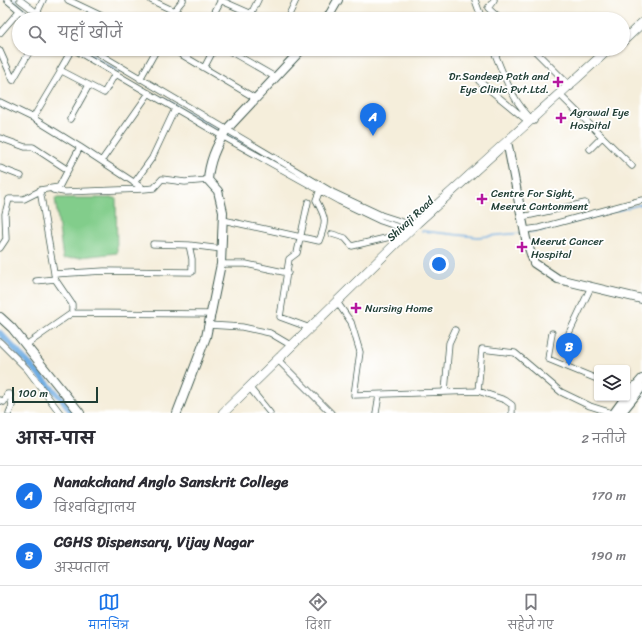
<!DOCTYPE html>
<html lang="hi">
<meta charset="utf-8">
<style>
:root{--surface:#fff;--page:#f2f2f3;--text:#2b2b33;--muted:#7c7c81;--line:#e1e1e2;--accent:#1a73e8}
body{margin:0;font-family:Sriracha,"Playpen Sans Deva",sans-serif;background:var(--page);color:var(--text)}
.controls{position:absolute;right:12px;bottom:12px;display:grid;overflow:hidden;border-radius:4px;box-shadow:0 1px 3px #0004}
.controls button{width:36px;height:36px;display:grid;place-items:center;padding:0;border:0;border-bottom:1px solid var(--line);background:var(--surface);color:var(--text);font:20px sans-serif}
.scale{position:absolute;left:12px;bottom:10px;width:86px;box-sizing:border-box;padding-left:4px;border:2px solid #1f3d34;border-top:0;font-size:11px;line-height:14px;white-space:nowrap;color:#1f3d34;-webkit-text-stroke:3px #fff;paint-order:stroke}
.you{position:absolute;left:439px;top:264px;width:14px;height:14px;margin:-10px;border:3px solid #fff;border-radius:50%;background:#1a73e8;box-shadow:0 0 0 6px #1a73e833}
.badge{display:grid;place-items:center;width:26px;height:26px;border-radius:50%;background:var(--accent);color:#fff;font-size:13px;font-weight:700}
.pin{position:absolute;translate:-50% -33px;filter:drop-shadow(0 1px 2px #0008)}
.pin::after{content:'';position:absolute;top:21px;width:14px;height:12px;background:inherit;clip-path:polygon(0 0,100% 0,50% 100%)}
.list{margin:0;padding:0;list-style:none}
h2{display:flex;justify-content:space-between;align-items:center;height:52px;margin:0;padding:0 16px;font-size:17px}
h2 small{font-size:13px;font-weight:400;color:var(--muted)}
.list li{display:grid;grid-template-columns:26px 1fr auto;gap:12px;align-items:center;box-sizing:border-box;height:60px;padding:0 16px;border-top:1px solid var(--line)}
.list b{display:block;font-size:15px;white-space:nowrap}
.list p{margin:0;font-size:13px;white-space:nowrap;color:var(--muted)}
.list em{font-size:13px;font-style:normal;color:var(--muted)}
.icon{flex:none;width:22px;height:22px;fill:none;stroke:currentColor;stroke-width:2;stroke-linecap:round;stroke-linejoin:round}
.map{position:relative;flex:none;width:642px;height:413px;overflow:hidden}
.search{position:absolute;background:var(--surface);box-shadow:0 1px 3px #0004;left:12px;right:12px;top:12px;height:44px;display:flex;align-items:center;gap:10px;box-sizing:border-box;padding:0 14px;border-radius:22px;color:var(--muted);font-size:15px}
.sheet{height:172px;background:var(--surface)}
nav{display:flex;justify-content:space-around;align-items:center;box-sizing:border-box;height:56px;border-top:1px solid var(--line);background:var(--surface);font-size:11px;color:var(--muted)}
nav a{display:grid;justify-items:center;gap:2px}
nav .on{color:var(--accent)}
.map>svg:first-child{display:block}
.green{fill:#82cd8b;stroke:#508560}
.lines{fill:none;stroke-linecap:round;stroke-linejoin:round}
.stream{stroke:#71aee3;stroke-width:1.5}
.canal{stroke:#71aee3;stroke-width:6}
.street-casing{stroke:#3f584d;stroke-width:7}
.secondary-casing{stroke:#3f584d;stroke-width:10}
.primary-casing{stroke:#3f584d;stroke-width:10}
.street{stroke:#fff;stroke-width:5.5}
.secondary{stroke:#fff;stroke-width:8}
.primary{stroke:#fff;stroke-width:9}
.poi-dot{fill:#b5179e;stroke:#fff;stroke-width:1.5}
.labels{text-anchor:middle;stroke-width:3.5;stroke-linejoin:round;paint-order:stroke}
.poi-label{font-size:11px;fill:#1f3d34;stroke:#fff;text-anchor:start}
.street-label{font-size:11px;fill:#1f3d34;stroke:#fff}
</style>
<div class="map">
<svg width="642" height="413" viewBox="0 0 642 413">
<rect width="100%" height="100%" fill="#fff"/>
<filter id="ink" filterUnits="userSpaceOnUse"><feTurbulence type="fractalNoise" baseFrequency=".025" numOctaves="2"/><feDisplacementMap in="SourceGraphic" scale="8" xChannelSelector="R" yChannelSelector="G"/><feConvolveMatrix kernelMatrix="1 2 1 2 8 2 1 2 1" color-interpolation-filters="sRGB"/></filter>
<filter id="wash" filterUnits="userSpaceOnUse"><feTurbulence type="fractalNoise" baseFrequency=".012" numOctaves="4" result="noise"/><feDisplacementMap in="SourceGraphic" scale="16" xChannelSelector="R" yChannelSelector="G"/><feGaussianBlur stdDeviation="0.9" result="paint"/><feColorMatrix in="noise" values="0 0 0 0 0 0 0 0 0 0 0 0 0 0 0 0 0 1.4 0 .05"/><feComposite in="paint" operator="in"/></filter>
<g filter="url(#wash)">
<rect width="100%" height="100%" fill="#f5eedb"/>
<path class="green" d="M55 198H116L117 253 63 259Z"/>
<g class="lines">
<path class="stream" d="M14 0 37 19
M81 49 120 73
M161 97 222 132
M227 134 269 158
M422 231 478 237 522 233
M528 232 540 231 642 204"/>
<path class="canal" d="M0 333 63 400 72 413"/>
</g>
</g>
<g filter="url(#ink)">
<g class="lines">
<g class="street-casing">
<path id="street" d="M7 0 30 19
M20 0 45 19
M68 0 108 19
M151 0 174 11 183 0
M220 0 263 19
M475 0 482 19
M494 0 488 8 500 19
M37 13 43 0
M251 14 258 0
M170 19 174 11
M211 19 221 0
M287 19 296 0
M0 33 19 11
M72 49 60 70 104 93 115 74
M73 49 222 136 339 201 381 221 410 231
M91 49 334 193 381 215 415 226
M226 49 275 77
M493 49C503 73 513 104 534 121
M533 49 571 87
M0 51 13 80
M177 52 255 98
M204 68 214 49
M140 79 157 49
M13 80 31 49
M479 81 529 122
M559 94 632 166
M0 102 33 118 80 147
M33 118 61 71 60 70
M70 119 89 85
M0 138 25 147H33L68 170
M590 149 602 137
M102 160 149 93
M0 168 21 176
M134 183 152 158 175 109
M53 190 64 192 144 189
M308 202 297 253 289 259 280 317 310 328
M522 217 585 203
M223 220 319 241C327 221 326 218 316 200L320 190
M525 230 539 228 642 200
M332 234 345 238 352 246 390 237 397 242
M153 244 189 245
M0 248 6 239 5 214 9 199H24L42 190
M221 264H246L288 273
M54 274 104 271 192 272V259L189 245 222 249
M36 281 55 279
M337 302 351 322 360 352 354 395 478 391 482 349 515 353 561 392 590 406 612 413
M72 313V304L55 279 40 190 59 187 80 147 144 189 154 188 162 179 185 182 208 180
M208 325 242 327 270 333 292 346
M552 333 548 359 597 379
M569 333 591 287
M0 342 27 369 60 413
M26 345 72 313 212 314
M278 360 331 413
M249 387 270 413
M478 391 505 400 512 405V413
M445 392 449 343 455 330
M0 400 4 402 7 394H10L12 406 9 413
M376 413 379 395"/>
</g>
<g class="secondary-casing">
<path id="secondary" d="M327 19 338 0
M506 143 508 146 526 239 534 263 558 279 642 299
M0 317 12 328 80 413
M627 396 642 379
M177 413 206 337 221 264 223 212 218 191 208 180C209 162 217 144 227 129L302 49
M614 413 625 398
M621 413 642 387"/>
</g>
<g class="primary-casing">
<path id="primary" d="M623 41 642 23
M223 413 417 223 609 49"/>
</g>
<use href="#street" class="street"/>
<use href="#secondary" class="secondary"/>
<use href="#primary" class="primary"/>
</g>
</g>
<g class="poi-dot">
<path d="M556 76h4v4h4v4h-4v4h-4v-4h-4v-4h4z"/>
<path d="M559 112h4v4h4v4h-4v4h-4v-4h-4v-4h4z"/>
<path d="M480 193h4v4h4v4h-4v4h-4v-4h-4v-4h4z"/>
<path d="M520 241h4v4h4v4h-4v4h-4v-4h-4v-4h4z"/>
<path d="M354 302h4v4h4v4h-4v4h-4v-4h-4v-4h4z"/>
</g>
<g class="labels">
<g class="poi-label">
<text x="549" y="80" text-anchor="end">Dr.Sandeep Path and<tspan x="549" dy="13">Eye Clinic Pvt.Ltd.</tspan></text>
<text x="570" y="116">Agrawal Eye<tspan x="570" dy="13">Hospital</tspan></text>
<text x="491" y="197">Centre For Sight,<tspan x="491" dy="13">Meerut Cantonment</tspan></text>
<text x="531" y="245">Meerut Cancer<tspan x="531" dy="13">Hospital</tspan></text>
<text x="365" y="312">Nursing Home</text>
</g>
<g class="street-label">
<text transform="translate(410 219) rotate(-43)" y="4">Shivaji Road</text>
</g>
</g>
</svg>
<div class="controls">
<button><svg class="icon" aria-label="layers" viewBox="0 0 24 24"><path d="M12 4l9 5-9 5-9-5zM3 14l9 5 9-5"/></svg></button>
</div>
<div class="scale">100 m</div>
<div class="you"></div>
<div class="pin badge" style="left:373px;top:136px">A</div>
<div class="pin badge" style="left:569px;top:366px">B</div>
<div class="search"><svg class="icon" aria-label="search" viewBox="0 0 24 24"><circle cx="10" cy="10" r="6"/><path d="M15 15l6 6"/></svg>यहाँ खोजें</div>
</div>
<section class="sheet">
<h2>आस-पास<small>2 नतीजे</small></h2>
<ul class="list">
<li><span class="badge">A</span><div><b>Nanakchand Anglo Sanskrit College</b><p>विश्वविद्यालय</p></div><em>170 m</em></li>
<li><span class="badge">B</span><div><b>CGHS Dispensary, Vijay Nagar</b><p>अस्पताल</p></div><em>190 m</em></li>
</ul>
</section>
<nav>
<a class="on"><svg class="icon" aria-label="map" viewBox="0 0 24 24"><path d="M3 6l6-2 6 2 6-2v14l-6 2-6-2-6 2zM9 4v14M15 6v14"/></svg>मानचित्र</a>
<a><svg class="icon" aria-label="directions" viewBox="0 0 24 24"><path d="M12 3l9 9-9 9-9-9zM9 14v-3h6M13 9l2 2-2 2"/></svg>दिशा</a>
<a><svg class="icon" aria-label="saved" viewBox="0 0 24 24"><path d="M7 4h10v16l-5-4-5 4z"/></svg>सहेजे गए</a>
</nav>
